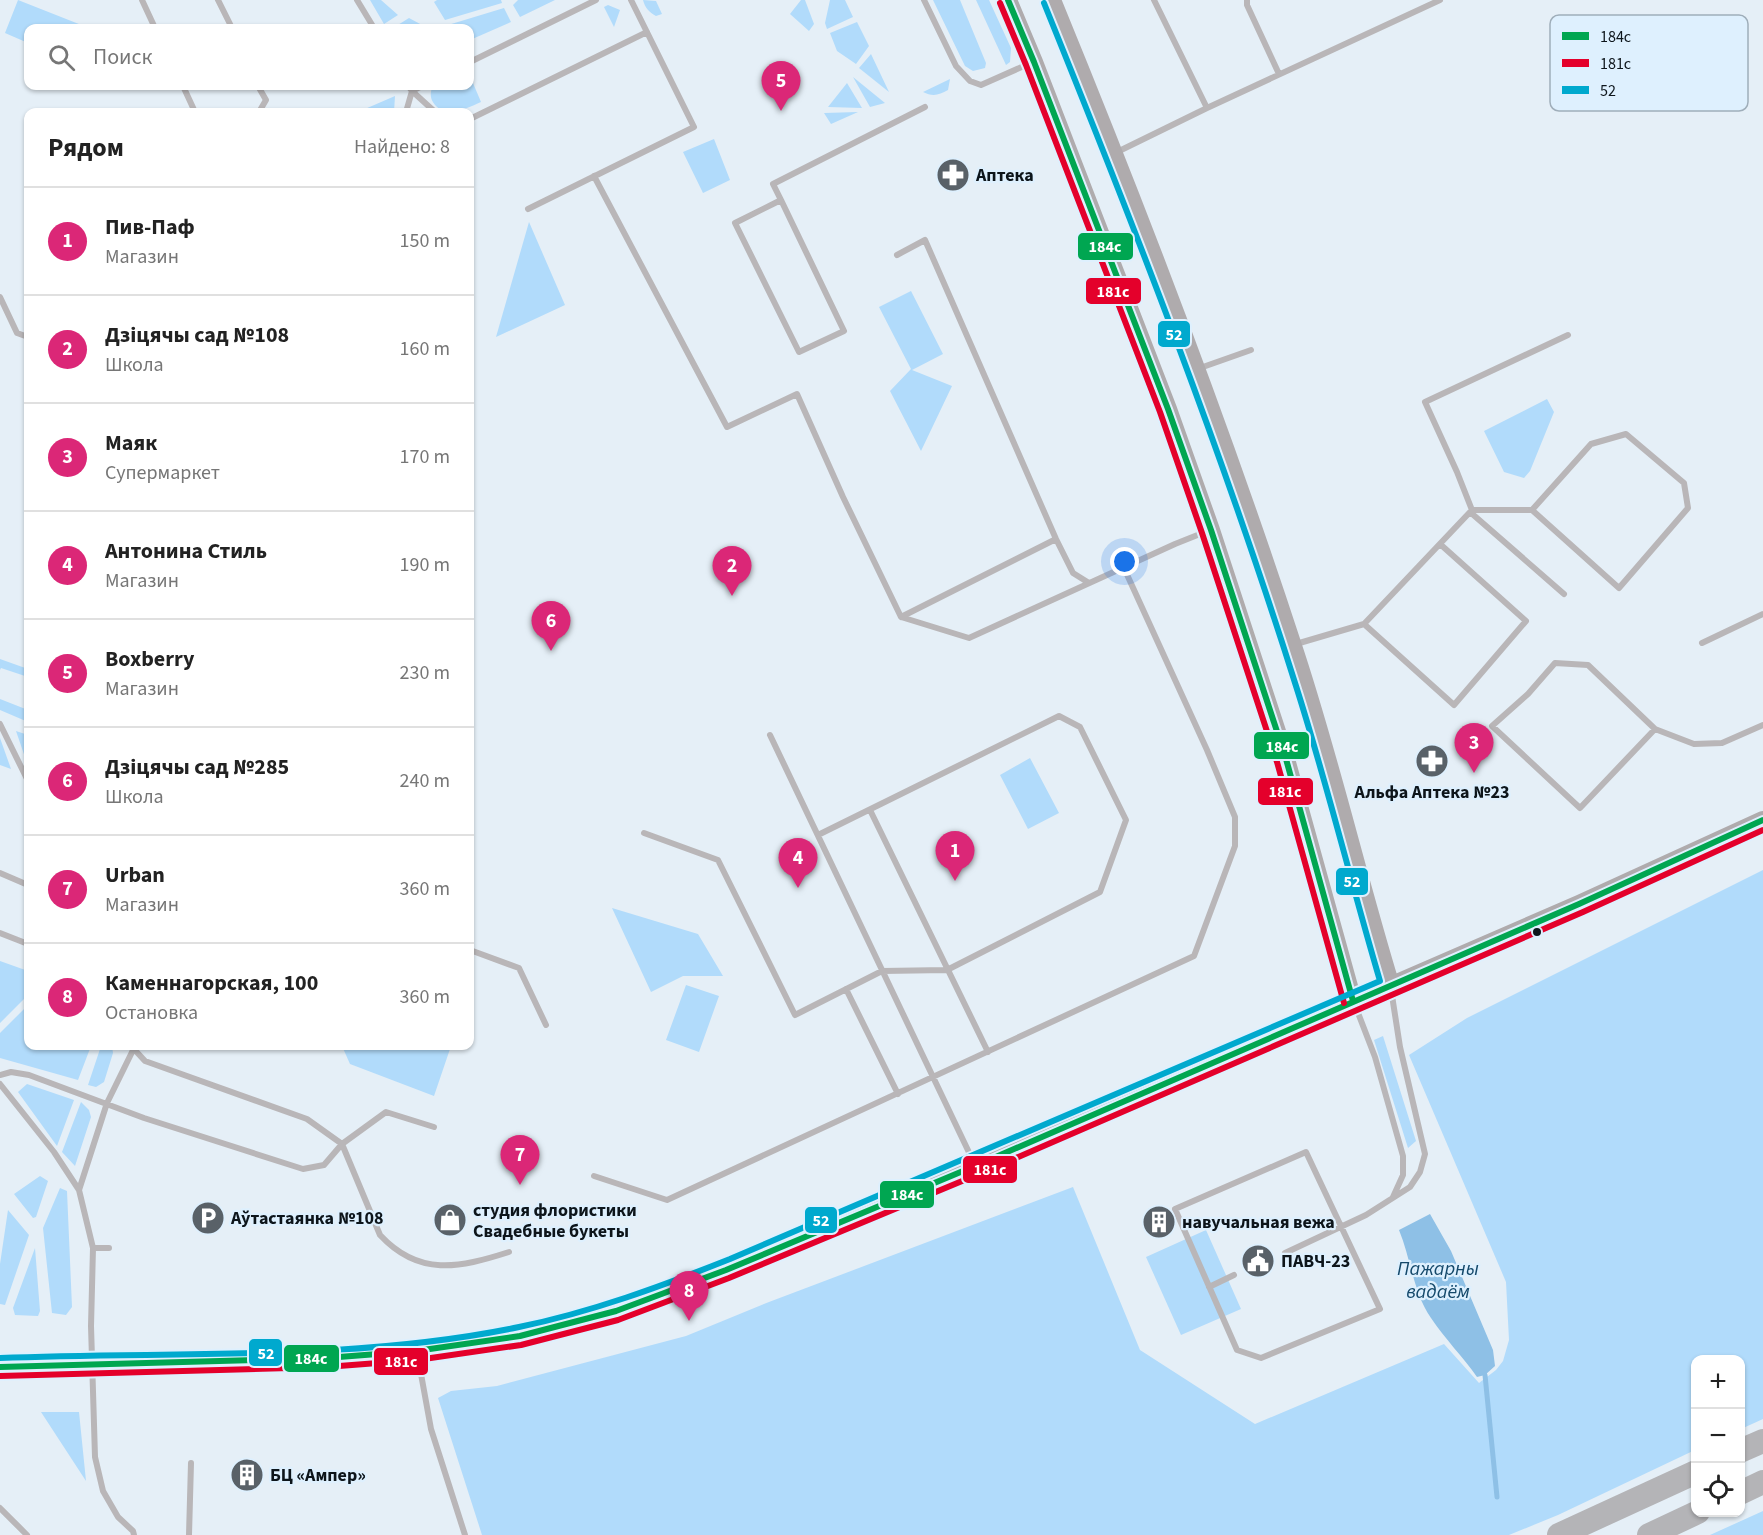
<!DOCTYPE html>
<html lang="ru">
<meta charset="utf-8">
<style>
:root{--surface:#fff;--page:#f6f6f6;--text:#222;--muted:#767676;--line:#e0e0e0;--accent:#db2777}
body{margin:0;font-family:"Source Sans 3",sans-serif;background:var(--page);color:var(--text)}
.controls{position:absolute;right:18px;bottom:18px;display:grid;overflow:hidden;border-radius:12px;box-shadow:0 2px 4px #0004}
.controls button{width:54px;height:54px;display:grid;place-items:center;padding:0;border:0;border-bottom:2px solid var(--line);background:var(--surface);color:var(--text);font:30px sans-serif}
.you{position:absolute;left:1125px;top:562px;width:21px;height:21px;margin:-15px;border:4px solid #fff;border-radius:50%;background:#1a73e8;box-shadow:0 0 0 9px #1a73e833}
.badge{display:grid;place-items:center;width:39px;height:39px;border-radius:50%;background:var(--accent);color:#fff;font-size:20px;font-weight:700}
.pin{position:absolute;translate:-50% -50px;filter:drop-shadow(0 2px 3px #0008)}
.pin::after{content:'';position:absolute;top:32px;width:21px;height:18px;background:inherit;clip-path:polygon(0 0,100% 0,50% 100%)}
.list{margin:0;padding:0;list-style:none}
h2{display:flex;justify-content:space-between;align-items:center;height:78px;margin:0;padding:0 24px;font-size:26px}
h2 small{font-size:20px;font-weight:400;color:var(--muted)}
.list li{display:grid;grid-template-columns:39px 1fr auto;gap:18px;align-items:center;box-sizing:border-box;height:108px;padding:0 24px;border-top:2px solid var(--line)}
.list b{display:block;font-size:22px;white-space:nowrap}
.list p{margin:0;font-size:20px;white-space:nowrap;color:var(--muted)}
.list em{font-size:20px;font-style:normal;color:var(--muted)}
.icon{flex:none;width:33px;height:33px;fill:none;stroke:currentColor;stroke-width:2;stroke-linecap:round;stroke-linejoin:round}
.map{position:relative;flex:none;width:1763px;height:1535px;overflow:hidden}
.search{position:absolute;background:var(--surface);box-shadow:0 2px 4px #0004;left:24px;top:24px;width:450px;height:66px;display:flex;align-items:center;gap:15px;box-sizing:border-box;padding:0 21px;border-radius:12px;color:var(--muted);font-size:22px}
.panel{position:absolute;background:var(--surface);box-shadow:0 2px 4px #0004;left:24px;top:108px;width:450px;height:942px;border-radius:12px}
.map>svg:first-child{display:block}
.green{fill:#b1dbfb}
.water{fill:#8ec0e6}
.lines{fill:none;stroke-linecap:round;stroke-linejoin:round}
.stream{stroke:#8ec0e6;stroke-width:5}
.lane{stroke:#b9b6b8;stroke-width:6}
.secondary{stroke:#afabad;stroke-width:18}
.highway{stroke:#b4b4b7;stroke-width:24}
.bus-1-casing{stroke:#def0fe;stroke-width:10}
.bus-2-casing{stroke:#def0fe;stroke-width:10}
.bus-3-casing{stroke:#def0fe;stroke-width:10}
.bus-1{stroke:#00a651;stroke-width:6}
.bus-2{stroke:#e4002b;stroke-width:6}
.bus-3{stroke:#00a9ce;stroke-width:6}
.bus-dot{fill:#0d151b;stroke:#def0fe;stroke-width:2}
.labels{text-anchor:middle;stroke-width:4.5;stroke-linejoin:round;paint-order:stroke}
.poi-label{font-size:18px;font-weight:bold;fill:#0d151b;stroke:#def0fe;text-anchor:start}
.water-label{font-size:20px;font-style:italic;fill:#14486a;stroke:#def0fe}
.key{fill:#def0fe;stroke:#9faeba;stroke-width:1.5}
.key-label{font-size:16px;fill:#0d151b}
.line-badge{stroke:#def0fe;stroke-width:2}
.badge-label{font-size:16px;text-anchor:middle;font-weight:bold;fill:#fff}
</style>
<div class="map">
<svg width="1763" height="1535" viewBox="0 0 1763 1535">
<rect width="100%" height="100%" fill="#e5eff7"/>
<path class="green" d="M18 0 89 28H28V43L5 33Z
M370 0H381L398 15 384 24Z
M437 0H501L502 3 445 20 434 2Z
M518 0H555L520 17 513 5Z
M643 0 656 1 662 14 656 16C649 12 645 8 643 0Z
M801 0H805L814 24 809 31 790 14Z
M830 0H845L853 17 827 29 825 23Z
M933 0H960L986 63 985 68 973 71 965 66Z
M976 0H989L1011 48 1010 62 1006 65Z
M608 5 620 10 614 27 604 7Z
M504 8 511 22 470 40V28H450L448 25Z
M409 18 422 25 420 28H393Z
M857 22 869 46 856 64 837 51 830 33Z
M871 54 889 92 859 68Z
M470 76 481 102C467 108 448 119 435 105 430 99 430 95 432 87L435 86H470Z
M853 77 885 103 870 107Z
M950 79 948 90C939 95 933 97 923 92Z
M847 83 862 108 828 107Z
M395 96 394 112H358Z
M858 112 831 124 824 113Z
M714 139 730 180 703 193 683 152Z
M529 222 565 305 496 337Z
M911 291 943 354 912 370 952 386 921 451 890 391 911 369 879 307Z
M1547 399 1554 412 1530 471 1524 478 1504 472 1484 431Z
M0 659 28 669V677L1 668 0 670Z
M0 699 28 710V722L0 710Z
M16 731 28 735V766Z
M0 738 11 769 0 765Z
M1030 758 1059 813 1028 829 1000 775Z
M1763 870V1419L1741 1429 1740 1360H1696L1695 1450 1558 1515 1509 1535H482L438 1398 451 1391 497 1386 686 1336 769 1302 1073 1187 1140 1350 1255 1424 1444 1344 1479 1383 1496 1370 1503 1361 1509 1340 1506 1282 1409 1055 1467 1018Z
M612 908 698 934 723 976H683L651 992Z
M0 961 28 971V995L0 1023Z
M686 985 719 996 699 1052 666 1040Z
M28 1005V1046H91L78 1080 0 1058V1033Z
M1383 1036 1416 1141 1408 1148 1374 1040Z
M101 1046H112L113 1053 104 1082 96 1087 88 1085Z
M342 1046H451L434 1096 350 1064Z
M27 1084 74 1100 57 1146 18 1092Z
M81 1102 89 1110 91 1117 75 1166 62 1152Z
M40 1176 48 1181 36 1217 33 1218 14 1194Z
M60 1188 67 1191 72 1307 66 1315 52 1313 43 1228Z
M8 1210 29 1235 5 1305 0 1304V1264Z
M1206 1230 1241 1309 1181 1335 1146 1257Z
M35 1248 40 1311 38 1316 15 1315 13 1308Z
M41 1412H79L86 1481Z
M1763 1511V1535H1710Z"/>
<path class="water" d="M1430 1214 1451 1251 1493 1350 1495 1366 1485 1375 1477 1377C1463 1357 1445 1339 1431 1318 1413 1292 1411 1259 1399 1230Z"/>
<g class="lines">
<path class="stream" d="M1485 1375 1497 1497"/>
<path class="lane" d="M142 0 155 28
M218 0 232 28
M357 0 374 28
M924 0 956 66 970 81 981 85 1033 62
M1154 0 1207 108
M1247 0V5L1279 74
M470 62 596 0
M183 86 195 112
M258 86 266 100 259 112
M408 86 412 91 422 86
M406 112 412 91 435 112
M470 119 647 32
M1115 153 1207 108 1440 0
M594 176 727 427 797 394 843 497 901 617 969 638 1175 544 1210 530
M781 200 735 223 799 352 844 331 781 200 773 184 925 107
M528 209 694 127 631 0
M897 255 925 240 1056 539 1073 573 1089 583
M0 297 17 333 28 337
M1200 368 1251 350
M1472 510 1457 472 1425 402 1568 335
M1470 512 1564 594
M901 617 1056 539
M1364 624 1454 705 1526 621 1440 544
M1702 643 1763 614
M1296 644 1364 624 1472 510H1532L1619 588 1688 508 1684 483 1626 434 1591 444 1532 510
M0 724 28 781
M1655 729 1580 808 1492 726 1528 694 1555 663 1588 665 1655 729 1694 744 1722 743 1763 725
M770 735 975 1165
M870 810 988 1052
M644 833 718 860 795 1015 882 971 947 970 1100 892 1126 820 1080 727 1059 716 818 835
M0 873 28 885
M0 933 28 944
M470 950 519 968 546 1025
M846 989 898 1094
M1355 1005 1375 1057 1403 1156V1175L1393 1197
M133 1048 145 1061 307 1119 342 1144 380 1235C419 1277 459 1268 509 1252
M0 1075 11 1072 29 1075 144 1118 303 1169 324 1165 342 1144 386 1112 434 1127
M0 1084 54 1152 79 1190
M1306 1152 1380 1309 1261 1358 1237 1350 1175 1209Z
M594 1176 667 1200 1194 956 1235 846V817L1207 750 1124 568
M93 1248H109
M1285 1253 1366 1215 1410 1187 1420 1172 1425 1154 1400 1047 1391 989
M1209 1287 1234 1275
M417 1352 431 1429 465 1535
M0 1508 27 1535
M134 1535 133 1531 118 1517 103 1491 95 1457 91 1326 93 1248 79 1190 107 1103 135 1046
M189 1535 191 1463"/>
<path class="secondary" d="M1008 0 1034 62 1168 409 1211 530 1286 759 1353 1001
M1052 0C1139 212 1221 426 1292 643 1330 756 1356 872 1391 986
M0 1367 326 1358 416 1351 520 1336 616 1311 726 1270 975 1166 1579 904 1763 820"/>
<path class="highway" d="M1740 1451 1763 1441
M1740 1493 1763 1482
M1559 1535 1696 1472
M1649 1535 1698 1512"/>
<g class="bus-1-casing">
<path id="bus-1" d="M1008 0 1034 62 1168 409 1211 530 1286 759 1353 1001
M0 1367 326 1358 416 1351 520 1336 616 1311 726 1270 975 1166 1579 904 1763 820"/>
</g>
<g class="bus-2-casing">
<path id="bus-2" d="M1000 3 1026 65 1160 412 1202 533 1277 762 1344 1003
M0 1376 326 1367 417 1360 521 1345 618 1320 729 1278 979 1174 1583 912 1763 830"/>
</g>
<g class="bus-3-casing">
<path id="bus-3" d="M0 1358C171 1351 351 1362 519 1327 592 1312 662 1286 730 1259L1380 981C1351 883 1327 783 1296 686 1223 454 1135 228 1044 3"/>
</g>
<use href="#bus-1" class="bus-1"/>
<use href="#bus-2" class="bus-2"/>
<use href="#bus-3" class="bus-3"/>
</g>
<defs>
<g id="pharmacy-disc" transform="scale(1.725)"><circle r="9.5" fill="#596168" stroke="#def0fe"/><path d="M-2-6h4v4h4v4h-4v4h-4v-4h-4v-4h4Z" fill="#fff"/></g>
<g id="parking-disc" transform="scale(1.725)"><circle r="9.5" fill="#596168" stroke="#def0fe"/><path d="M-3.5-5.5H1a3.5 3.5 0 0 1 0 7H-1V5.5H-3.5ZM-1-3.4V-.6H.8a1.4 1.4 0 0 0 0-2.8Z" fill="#fff"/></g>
<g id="shop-disc" transform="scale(1.725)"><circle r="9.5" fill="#596168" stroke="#def0fe"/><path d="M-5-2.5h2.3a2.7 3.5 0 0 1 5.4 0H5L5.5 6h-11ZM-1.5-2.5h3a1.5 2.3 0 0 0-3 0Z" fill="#fff"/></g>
<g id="building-disc" transform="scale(1.725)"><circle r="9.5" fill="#596168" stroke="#def0fe"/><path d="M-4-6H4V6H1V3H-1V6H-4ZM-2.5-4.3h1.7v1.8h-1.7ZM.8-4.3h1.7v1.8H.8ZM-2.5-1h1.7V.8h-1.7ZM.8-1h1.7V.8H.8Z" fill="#fff"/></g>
<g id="civic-disc" transform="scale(1.725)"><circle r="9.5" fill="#596168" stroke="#def0fe"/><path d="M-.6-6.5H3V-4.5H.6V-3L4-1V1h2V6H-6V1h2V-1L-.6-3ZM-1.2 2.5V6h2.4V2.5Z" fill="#fff"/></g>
</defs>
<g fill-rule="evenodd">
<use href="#pharmacy-disc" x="953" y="175"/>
<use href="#pharmacy-disc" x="1432" y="761"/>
<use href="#parking-disc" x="208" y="1218"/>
<use href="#shop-disc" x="450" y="1220"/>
<use href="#building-disc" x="1159" y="1222"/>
<use href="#civic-disc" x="1258" y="1261"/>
<use href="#building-disc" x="247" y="1475"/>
</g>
<circle class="bus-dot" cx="1537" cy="932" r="5"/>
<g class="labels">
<g class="poi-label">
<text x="976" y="181">Аптека</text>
<text x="1432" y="798" text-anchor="middle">Альфа Аптека №23</text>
<text x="473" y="1216">студия флористики<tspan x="473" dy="21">Свадебные букеты</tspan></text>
<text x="231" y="1224">Аўтастаянка №108</text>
<text x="1182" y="1228">навучальная вежа</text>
<text x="1281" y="1267">ПАВЧ-23</text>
<text x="270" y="1481">БЦ «Ампер»</text>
</g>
<g class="water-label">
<text x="1438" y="1275">Пажарны<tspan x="1438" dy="23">вадаём</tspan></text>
</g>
</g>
<rect x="1550" y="15" width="198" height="96" rx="9" class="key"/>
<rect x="1562" y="32" width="27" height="8" fill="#00a651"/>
<rect x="1562" y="59" width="27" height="8" fill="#e4002b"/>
<rect x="1562" y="86" width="27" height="8" fill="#00a9ce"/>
<g class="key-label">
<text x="1600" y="42">184с</text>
<text x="1600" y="69">181с</text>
<text x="1600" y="96">52</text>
</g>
<g class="line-badge">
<rect x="1077" y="232" width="57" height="29" rx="6" fill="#00a651"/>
<rect x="1085" y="277" width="57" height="28" rx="6" fill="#e4002b"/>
<rect x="1157" y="320" width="34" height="28" rx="6" fill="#00a9ce"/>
<rect x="1253" y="731" width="57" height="29" rx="6" fill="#00a651"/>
<rect x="1257" y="777" width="57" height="29" rx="6" fill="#e4002b"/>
<rect x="1335" y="867" width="34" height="29" rx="6" fill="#00a9ce"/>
<rect x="962" y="1155" width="56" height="29" rx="6" fill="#e4002b"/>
<rect x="879" y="1180" width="56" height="29" rx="6" fill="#00a651"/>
<rect x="804" y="1206" width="34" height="28" rx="6" fill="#00a9ce"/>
<rect x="248" y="1338" width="35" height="29" rx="6" fill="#00a9ce"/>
<rect x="283" y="1344" width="57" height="29" rx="6" fill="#00a651"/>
<rect x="373" y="1347" width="56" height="29" rx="6" fill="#e4002b"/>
</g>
<g class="badge-label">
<text x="1105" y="252">184с</text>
<text x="1113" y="297">181с</text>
<text x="1174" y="340">52</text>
<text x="1282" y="752">184с</text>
<text x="1285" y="797">181с</text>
<text x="1352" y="887">52</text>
<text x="990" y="1175">181с</text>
<text x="907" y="1200">184с</text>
<text x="821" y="1226">52</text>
<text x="266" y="1359">52</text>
<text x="311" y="1364">184с</text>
<text x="401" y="1367">181с</text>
</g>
</svg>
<div class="controls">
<button>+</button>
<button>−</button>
<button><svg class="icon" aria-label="locate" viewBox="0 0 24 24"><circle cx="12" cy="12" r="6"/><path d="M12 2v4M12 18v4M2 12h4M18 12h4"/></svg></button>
</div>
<div class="you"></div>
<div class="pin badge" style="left:955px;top:881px">1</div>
<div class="pin badge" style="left:732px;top:596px">2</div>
<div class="pin badge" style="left:1474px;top:773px">3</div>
<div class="pin badge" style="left:798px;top:888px">4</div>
<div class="pin badge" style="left:781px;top:111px">5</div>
<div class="pin badge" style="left:551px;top:651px">6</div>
<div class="pin badge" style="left:520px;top:1185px">7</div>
<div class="pin badge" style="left:689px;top:1321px">8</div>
<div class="search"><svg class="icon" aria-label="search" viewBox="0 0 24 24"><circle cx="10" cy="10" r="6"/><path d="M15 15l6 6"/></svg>Поиск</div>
<section class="panel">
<h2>Рядом<small>Найдено: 8</small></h2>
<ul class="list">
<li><span class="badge">1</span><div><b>Пив-Паф</b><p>Магазин</p></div><em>150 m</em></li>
<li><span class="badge">2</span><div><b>Дзіцячы сад №108</b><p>Школа</p></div><em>160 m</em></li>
<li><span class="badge">3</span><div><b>Маяк</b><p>Супермаркет</p></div><em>170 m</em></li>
<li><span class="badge">4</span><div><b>Антонина Стиль</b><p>Магазин</p></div><em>190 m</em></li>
<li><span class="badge">5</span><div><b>Boxberry</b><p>Магазин</p></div><em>230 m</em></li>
<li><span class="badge">6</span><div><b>Дзіцячы сад №285</b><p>Школа</p></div><em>240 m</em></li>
<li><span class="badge">7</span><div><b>Urban</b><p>Магазин</p></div><em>360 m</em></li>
<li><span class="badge">8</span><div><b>Каменнагорская, 100</b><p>Остановка</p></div><em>360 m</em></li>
</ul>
</section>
</div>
